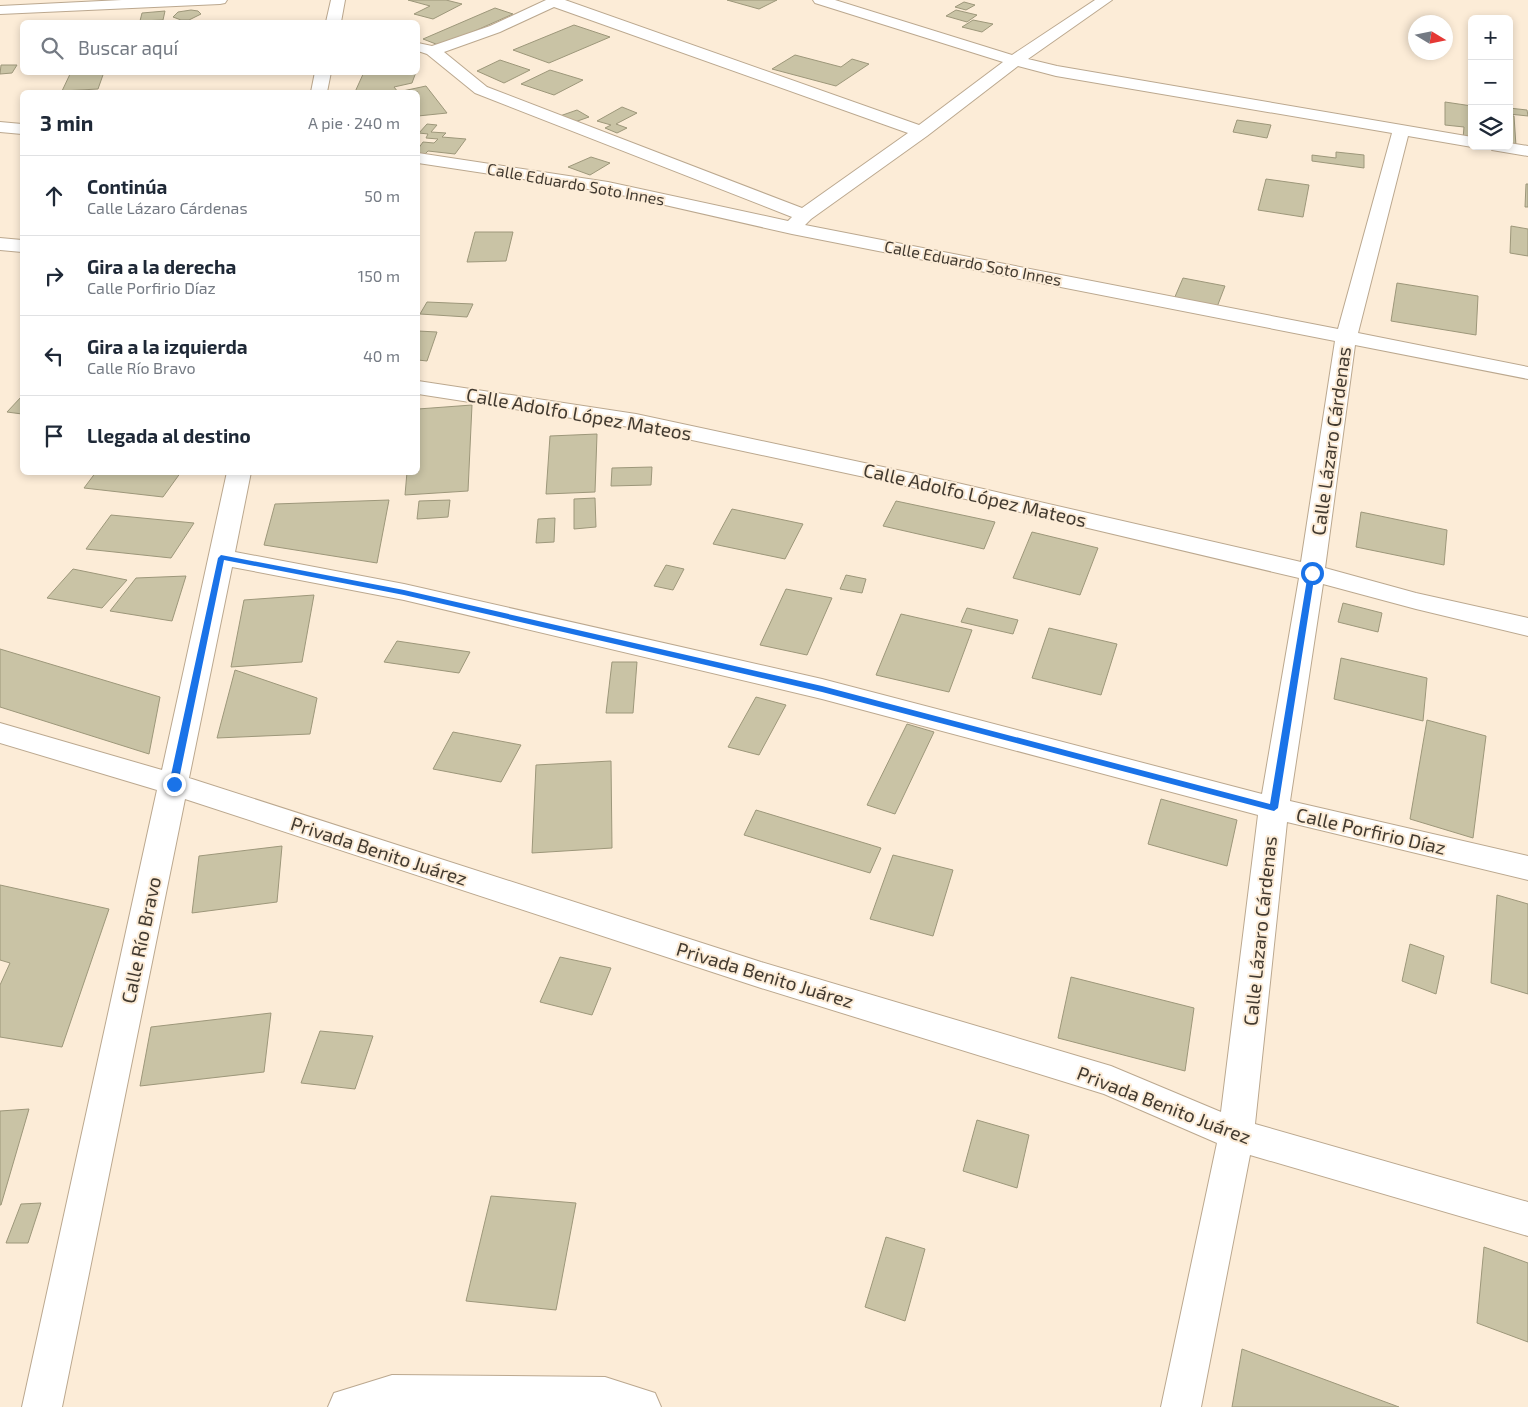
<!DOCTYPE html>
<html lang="es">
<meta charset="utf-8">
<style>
:root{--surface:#fff;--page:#f6f6f7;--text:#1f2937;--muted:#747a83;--line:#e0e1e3}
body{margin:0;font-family:"Exo 2",sans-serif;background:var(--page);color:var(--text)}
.controls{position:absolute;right:15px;top:15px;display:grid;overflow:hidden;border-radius:8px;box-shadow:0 2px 8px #0003}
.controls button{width:45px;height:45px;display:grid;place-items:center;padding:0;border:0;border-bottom:1px solid var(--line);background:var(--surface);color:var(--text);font:25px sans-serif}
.compass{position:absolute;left:1408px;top:15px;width:45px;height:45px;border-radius:50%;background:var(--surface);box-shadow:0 2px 8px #0003;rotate:100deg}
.stop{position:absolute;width:15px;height:15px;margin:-11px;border:4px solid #1a73e8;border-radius:50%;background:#fff}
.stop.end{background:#1a73e8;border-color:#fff;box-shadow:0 1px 5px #0008}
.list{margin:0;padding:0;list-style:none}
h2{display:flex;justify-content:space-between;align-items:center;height:65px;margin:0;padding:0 20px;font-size:21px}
h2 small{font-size:16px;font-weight:400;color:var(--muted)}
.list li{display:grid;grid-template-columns:32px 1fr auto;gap:15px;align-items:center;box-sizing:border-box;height:80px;padding:0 20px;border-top:1px solid var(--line)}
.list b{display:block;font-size:19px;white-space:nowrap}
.list p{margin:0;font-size:16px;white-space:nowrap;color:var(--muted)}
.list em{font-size:16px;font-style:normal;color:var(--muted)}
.icon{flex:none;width:28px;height:28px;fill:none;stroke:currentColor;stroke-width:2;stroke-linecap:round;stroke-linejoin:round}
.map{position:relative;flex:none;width:1528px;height:1407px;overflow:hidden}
.search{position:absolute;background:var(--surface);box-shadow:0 2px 8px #0003;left:20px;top:20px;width:400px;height:55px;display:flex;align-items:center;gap:12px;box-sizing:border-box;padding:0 18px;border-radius:8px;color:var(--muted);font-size:19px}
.panel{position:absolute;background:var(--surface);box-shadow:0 2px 8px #0003;left:20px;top:90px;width:400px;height:385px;border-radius:8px}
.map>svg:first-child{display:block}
.building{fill:#c9c3a5;stroke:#9d977a}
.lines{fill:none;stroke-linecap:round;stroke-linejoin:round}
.street-casing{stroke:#bba88f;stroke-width:2}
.street{fill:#fff;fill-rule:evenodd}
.route{fill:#1a73e8}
.labels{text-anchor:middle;stroke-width:4;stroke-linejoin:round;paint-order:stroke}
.far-street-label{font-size:16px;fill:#423a30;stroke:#fcecd7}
.street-label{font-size:19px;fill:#423a30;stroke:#fcecd7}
</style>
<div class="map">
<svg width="1528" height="1407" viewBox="0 0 1528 1407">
<rect width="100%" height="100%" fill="#fcecd7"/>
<path class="building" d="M408 0H446L462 4 433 19 414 14 430 6Z
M727 0H777L759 9Z
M964 2 975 5 966 10 955 7Z
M495 8 513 14 441 46 423 39Z
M191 10 198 11 201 14 189 20H181L173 17 178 12Z
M956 10 977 15 967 22 946 16Z
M165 11 163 20 140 21 142 13Z
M973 20 993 24 982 32 962 27Z
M574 25 610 37 549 63 513 50Z
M795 55 841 67 852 59 869 64 836 86 772 69Z
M500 60 530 70 504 83 477 71Z
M1 65H17L12 73 0 74Z
M550 70 583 80 554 95 521 84Z
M71 72H104L98 89 62 91Z
M364 72H416L412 83 394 87 398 92 426 86 447 113 418 116V92H355Z
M1445 102 1472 106V140L1463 139 1464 127 1445 125Z
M622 107 637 113 616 124 627 128 617 133 605 128 611 125 597 121Z
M1509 108 1527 110 1528 116 1509 114Z
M577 110 589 117 569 124 557 117Z
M1509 115 1514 116 1516 146 1509 145Z
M1237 120 1271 125 1267 138 1233 132Z
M427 124 437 125 431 132 446 133 442 137 466 139 455 154 428 151 424 155 418 154V149L423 142 434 143 438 139 426 138 428 134 419 133Z
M1336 152 1364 155V168L1312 161V155L1336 158Z
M591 157 610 163 590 175 568 167Z
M1266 179 1309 185 1303 217 1258 210Z
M1526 184H1528V207H1525Z
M1511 226 1528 229V256L1510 253Z
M475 232H513L506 261 467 262Z
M1183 278 1225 286 1217 307 1174 299Z
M1397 283 1478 296 1476 335 1391 321Z
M427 302 473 304 467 317 420 314Z
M418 331 437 332 427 361 418 360Z
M22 396V414L7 412Z
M472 405 468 491 405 495 407 472H418V409Z
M597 434 595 492 546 494 550 436Z
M652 467 651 485 611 486 612 468Z
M96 472H181L163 497 84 488Z
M595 498 596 527 574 529V499Z
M389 500 377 563 264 545 275 504Z
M450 500 448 517 417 519 419 501Z
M896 501 995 522 984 549 883 526Z
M732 509 803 524 785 559 713 544Z
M1361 512 1447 530 1444 565 1356 547Z
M111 515 194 523 171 558 86 549Z
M555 518 554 542 536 543 538 519Z
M1032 532 1098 548 1080 595 1013 578Z
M666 565 684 569 673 590 654 586Z
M73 569 127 580 102 608 47 598Z
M846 575 866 579 862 593 840 589Z
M186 576 172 621 110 611 136 578Z
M786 589 832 598 807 655 760 645Z
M314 595 302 662 231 667 244 600Z
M1343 603 1382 613 1378 632 1338 622Z
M967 608 1018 620 1013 634 961 622Z
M901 614 972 630 949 692 876 675Z
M1049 628 1117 644 1101 695 1032 678Z
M397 641 470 652 459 673 384 662Z
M0 649 160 697 149 754 0 707Z
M1341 658 1427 678 1423 721 1334 699Z
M612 662H637L633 713H606Z
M235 670 317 698 310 734 217 738Z
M756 697 786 705 759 755 728 747Z
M1427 720 1486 736 1473 838 1410 819Z
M907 724 934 732 895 814 867 805Z
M453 732 521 745 501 782 433 769Z
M611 761 612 848 532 853 536 765Z
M1161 799 1237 820 1227 866 1148 844Z
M756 810 881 848 870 873 744 835Z
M282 846 277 902 192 913 199 856Z
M893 855 953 870 933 936 870 919Z
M0 885 109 909 62 1047 0 1037V985L10 963 0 960Z
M1497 895 1528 904V994L1491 983Z
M1410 944 1444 956 1436 994 1402 981Z
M560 957 611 968 592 1015 540 1002Z
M1071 977 1194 1008 1185 1071 1058 1038Z
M271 1013 264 1072 140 1086 151 1027Z
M320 1031 373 1036 355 1089 301 1083Z
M29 1109 1 1205H0V1111Z
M977 1120 1029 1135 1017 1188 963 1171Z
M491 1196 576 1203 556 1310 466 1301Z
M41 1203 28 1243H6L21 1204Z
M886 1237 925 1249 905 1321 865 1307Z
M1484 1247 1528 1263V1342L1477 1323Z
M1242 1349 1399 1407H1232Z"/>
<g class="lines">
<g class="street-casing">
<path id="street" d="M122 0H227L225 3 220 4 0 14V6Z
M331 0H345L341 22H326Z
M546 0H565L919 125 1003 62 815 3 813 0H835L1012 55 1095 0H1112L1028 59 1057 66 1472 137V146H1476L1472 147 1408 136 1358 333 1528 367V379L1355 345 1325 568 1416 593 1528 618V636L1416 609 1323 584 1290 801 1528 856V880L1287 822 1255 1124 1528 1202V1236L1250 1155 1201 1407H1161L1217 1143 1104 1094 761 988 185 799 62 1407H22L157 790 0 743V723L162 770 227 472H251L235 552 404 584 822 679 1262 794 1299 578 953 496 636 428 418 394V381L636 414 953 482 1301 562 1335 341 792 234 608 192 418 163V153L608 182 788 221 792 217 475 93 427 54 418 51V43L432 46 490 26ZM554 7 908 133 802 208 487 87 444 52 500 32ZM1018 66 1056 76 1392 133 1338 329 805 225 811 219 927 136ZM232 567 404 600 822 699 1258 815 1221 1112 1111 1066 761 962 189 778Z
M315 72H331L327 92H311Z
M0 122 22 124V134L0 132Z
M1509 143 1528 146V156L1492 150 1489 146H1509Z
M0 238 22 240V252L0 250Z
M392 1375 605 1377 655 1393 661 1407H328L334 1393Z"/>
</g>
<use href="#street" class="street"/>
</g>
<path class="route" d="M221 555 404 590 822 686 1270 804 1308 573 1312 570 1315 573 1278 808 1274 811 822 692 404 595 224 560 178 784 174 787 169 784 218 558Z"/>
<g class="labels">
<g class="far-street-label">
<text transform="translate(576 184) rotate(10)" y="6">Calle Eduardo Soto Innes</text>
<text transform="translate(973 263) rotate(11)" y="6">Calle Eduardo Soto Innes</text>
</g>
<g class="street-label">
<text transform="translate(579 414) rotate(10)" y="7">Calle Adolfo López Mateos</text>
<text transform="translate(1331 441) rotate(-82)" y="7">Calle Lázaro Cárdenas</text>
<text transform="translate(975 495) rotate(13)" y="7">Calle Adolfo López Mateos</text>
<text transform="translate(1371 831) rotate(13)" y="7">Calle Porfirio Díaz</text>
<text transform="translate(379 851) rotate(18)" y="7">Privada Benito Juárez</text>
<text transform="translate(1260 931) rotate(-84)" y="7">Calle Lázaro Cárdenas</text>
<text transform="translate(141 940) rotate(-78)" y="7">Calle Río Bravo</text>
<text transform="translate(765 975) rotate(17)" y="7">Privada Benito Juárez</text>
<text transform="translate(1164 1105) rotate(21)" y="7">Privada Benito Juárez</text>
</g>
</g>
</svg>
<div class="controls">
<button>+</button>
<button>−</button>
<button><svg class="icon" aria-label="layers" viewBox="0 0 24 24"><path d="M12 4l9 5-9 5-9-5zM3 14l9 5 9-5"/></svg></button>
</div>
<svg class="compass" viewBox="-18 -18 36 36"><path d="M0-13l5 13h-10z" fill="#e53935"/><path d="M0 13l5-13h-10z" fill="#747a83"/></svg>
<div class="stop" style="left:1312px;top:573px"></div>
<div class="stop end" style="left:174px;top:784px"></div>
<div class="search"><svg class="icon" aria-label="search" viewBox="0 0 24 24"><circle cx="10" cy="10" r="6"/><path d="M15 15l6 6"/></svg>Buscar aquí</div>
<section class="panel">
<h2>3 min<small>A pie · 240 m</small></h2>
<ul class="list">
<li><svg class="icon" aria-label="ahead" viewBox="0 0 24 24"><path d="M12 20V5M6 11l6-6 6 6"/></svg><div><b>Continúa</b><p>Calle Lázaro Cárdenas</p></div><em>50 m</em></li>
<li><svg class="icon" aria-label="right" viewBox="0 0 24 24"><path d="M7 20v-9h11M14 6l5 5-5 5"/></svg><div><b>Gira a la derecha</b><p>Calle Porfirio Díaz</p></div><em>150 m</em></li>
<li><svg class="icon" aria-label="left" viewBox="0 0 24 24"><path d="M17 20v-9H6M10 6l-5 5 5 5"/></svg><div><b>Gira a la izquierda</b><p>Calle Río Bravo</p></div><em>40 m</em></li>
<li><svg class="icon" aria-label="arrive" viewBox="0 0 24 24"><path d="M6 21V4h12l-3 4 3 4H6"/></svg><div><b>Llegada al destino</b></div></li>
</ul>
</section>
</div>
